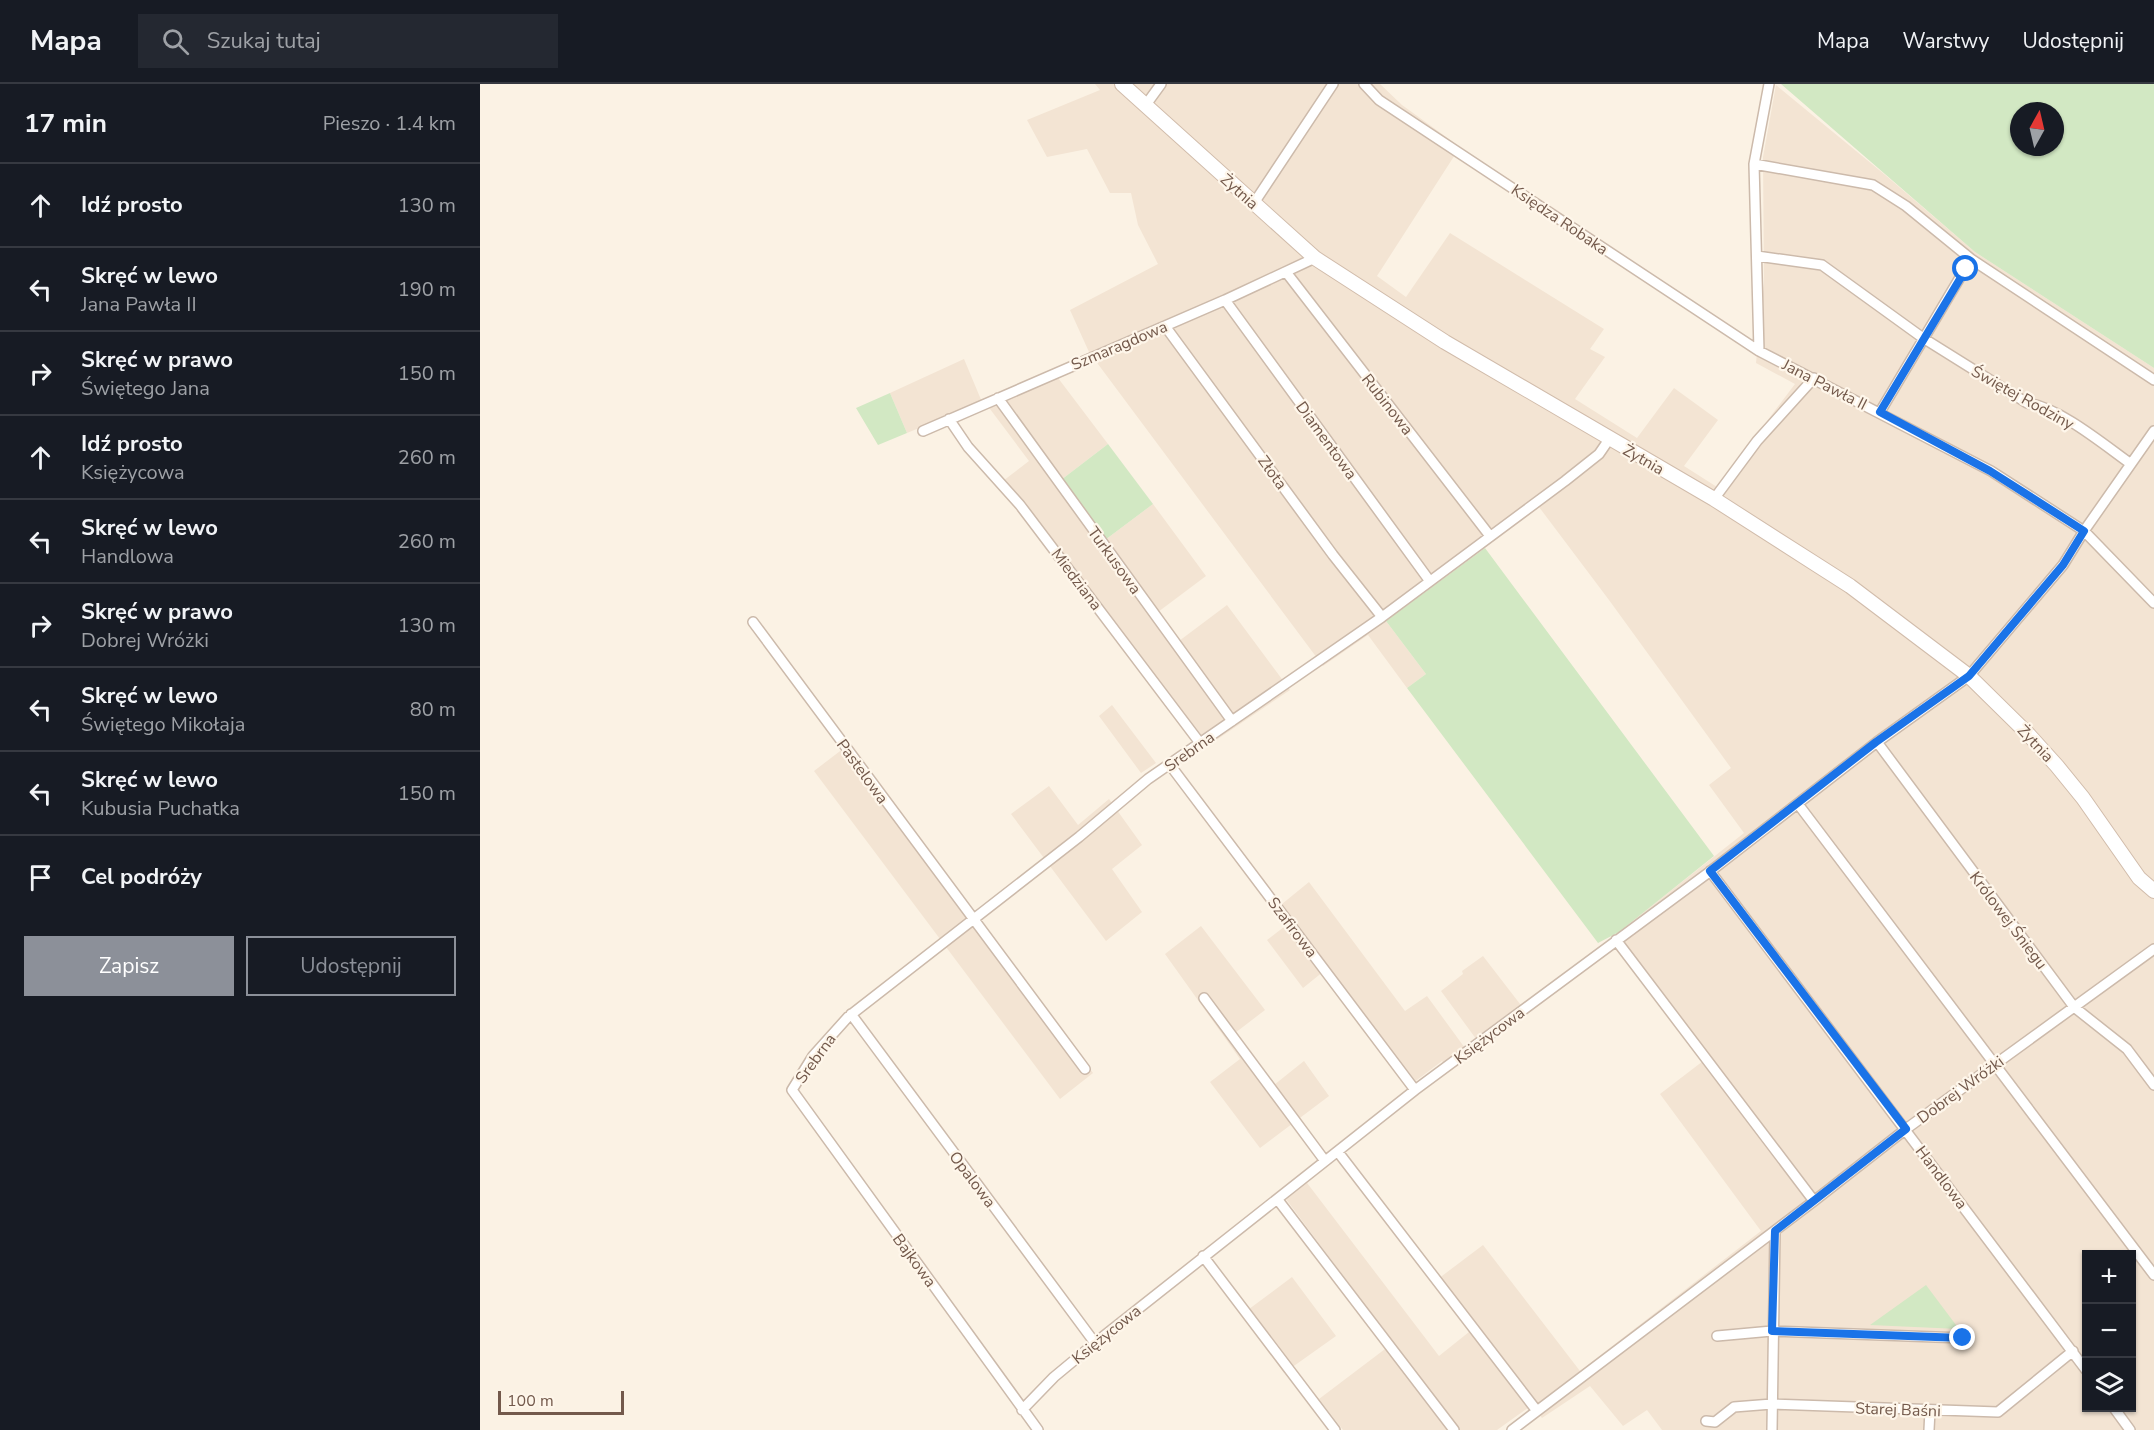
<!DOCTYPE html>
<html lang="pl">
<meta charset="utf-8">
<style>
:root{--surface:#171b24;--page:#242831;--text:#f1f3f6;--muted:#9ea1a6;--line:#363941;--accent:#8c9099}
body{margin:0;font-family:"Nunito Sans",sans-serif;background:var(--page);color:var(--text)}
.controls{position:absolute;right:18px;bottom:18px;display:grid;overflow:hidden;border-radius:0px;box-shadow:0 2px 4px #0004}
.controls button{width:54px;height:54px;display:grid;place-items:center;padding:0;border:0;border-bottom:2px solid var(--line);background:var(--surface);color:var(--text);font:30px sans-serif}
.compass{position:absolute;left:1530px;top:18px;width:54px;height:54px;border-radius:50%;background:var(--surface);box-shadow:0 2px 4px #0004;rotate:8deg}
.scale{position:absolute;left:18px;bottom:15px;width:126px;box-sizing:border-box;padding-left:6px;border:3px solid #73594b;border-top:0;font-size:16px;line-height:21px;white-space:nowrap;color:#73594b;-webkit-text-stroke:4px #fef6ea;paint-order:stroke}
.stop{position:absolute;width:18px;height:18px;margin:-14px;border:4px solid #1a73e8;border-radius:50%;background:#fff}
.stop.end{background:#1a73e8;border-color:#fff;box-shadow:0 2px 6px #0008}
.list{margin:0;padding:0;list-style:none}
h2{display:flex;justify-content:space-between;align-items:center;height:78px;margin:0;padding:0 24px;font-size:26px}
h2 small{font-size:20px;font-weight:400;color:var(--muted)}
.list li{display:grid;grid-template-columns:39px 1fr auto;gap:18px;align-items:center;box-sizing:border-box;height:84px;padding:0 24px;border-top:2px solid var(--line)}
.list b{display:block;font-size:22px;white-space:nowrap}
.list p{margin:0;font-size:20px;white-space:nowrap;color:var(--muted)}
.list em{font-size:20px;font-style:normal;color:var(--muted)}
.actions{display:flex;gap:12px;padding:18px 24px}
.actions a{flex:1;padding:14px 0;border:2px solid var(--accent);border-radius:0px;text-align:center;font-size:21px;color:var(--accent)}
.actions .main{background:var(--accent);color:#fff}
.icon{flex:none;width:33px;height:33px;fill:none;stroke:currentColor;stroke-width:2;stroke-linecap:round;stroke-linejoin:round}
.map{position:relative;flex:none;width:1674px;height:1346px;overflow:hidden}
header{display:flex;align-items:center;gap:36px;box-sizing:border-box;height:84px;padding:0 30px;background:var(--surface);border-bottom:2px solid var(--line)}
header strong{font-size:28px}
nav{display:flex;gap:33px;margin-inline-start:auto;font-size:21px}
.search{width:420px;height:54px;background:var(--page);display:flex;align-items:center;gap:15px;box-sizing:border-box;padding:0 21px;border-radius:0px;color:var(--muted);font-size:22px}
main{display:flex}
aside{flex:1;background:var(--surface)}
.map>svg:first-child{display:block}
.residential{fill:#f3e4d3;fill-rule:evenodd}
.green{fill:#d2e8c3;fill-rule:evenodd}
.lines{fill:none;stroke-linecap:round;stroke-linejoin:round}
.street-casing{stroke:#ccbaab;stroke-width:12}
.secondary-casing{stroke:#d1bcab;stroke-width:16}
.street{stroke:#fff;stroke-width:9}
.secondary{stroke:#fff;stroke-width:14}
.route{stroke:#1a73e8;stroke-width:8}
.labels{text-anchor:middle;stroke-width:4.5;stroke-linejoin:round;paint-order:stroke}
.street-label{font-size:16px;fill:#73594b;stroke:#fef6ea}
</style>
<header>
<strong>Mapa</strong>
<div class="search"><svg class="icon" aria-label="search" viewBox="0 0 24 24"><circle cx="10" cy="10" r="6"/><path d="M15 15l6 6"/></svg>Szukaj tutaj</div>
<nav><a>Mapa</a><a>Warstwy</a><a>Udostępnij</a></nav>
</header>
<main>
<aside>
<h2>17 min<small>Pieszo · 1.4 km</small></h2>
<ul class="list">
<li><svg class="icon" aria-label="ahead" viewBox="0 0 24 24"><path d="M12 20V5M6 11l6-6 6 6"/></svg><div><b>Idź prosto</b></div><em>130 m</em></li>
<li><svg class="icon" aria-label="left" viewBox="0 0 24 24"><path d="M17 20v-9H6M10 6l-5 5 5 5"/></svg><div><b>Skręć w lewo</b><p>Jana Pawła II</p></div><em>190 m</em></li>
<li><svg class="icon" aria-label="right" viewBox="0 0 24 24"><path d="M7 20v-9h11M14 6l5 5-5 5"/></svg><div><b>Skręć w prawo</b><p>Świętego Jana</p></div><em>150 m</em></li>
<li><svg class="icon" aria-label="ahead" viewBox="0 0 24 24"><path d="M12 20V5M6 11l6-6 6 6"/></svg><div><b>Idź prosto</b><p>Księżycowa</p></div><em>260 m</em></li>
<li><svg class="icon" aria-label="left" viewBox="0 0 24 24"><path d="M17 20v-9H6M10 6l-5 5 5 5"/></svg><div><b>Skręć w lewo</b><p>Handlowa</p></div><em>260 m</em></li>
<li><svg class="icon" aria-label="right" viewBox="0 0 24 24"><path d="M7 20v-9h11M14 6l5 5-5 5"/></svg><div><b>Skręć w prawo</b><p>Dobrej Wróżki</p></div><em>130 m</em></li>
<li><svg class="icon" aria-label="left" viewBox="0 0 24 24"><path d="M17 20v-9H6M10 6l-5 5 5 5"/></svg><div><b>Skręć w lewo</b><p>Świętego Mikołaja</p></div><em>80 m</em></li>
<li><svg class="icon" aria-label="left" viewBox="0 0 24 24"><path d="M17 20v-9H6M10 6l-5 5 5 5"/></svg><div><b>Skręć w lewo</b><p>Kubusia Puchatka</p></div><em>150 m</em></li>
<li><svg class="icon" aria-label="arrive" viewBox="0 0 24 24"><path d="M6 21V4h12l-3 4 3 4H6"/></svg><div><b>Cel podróży</b></div></li>
</ul>
<div class="actions"><a class="main">Zapisz</a><a>Udostępnij</a></div>
</aside>
<div class="map">
<svg width="1674" height="1346" viewBox="0 0 1674 1346">
<rect width="100%" height="100%" fill="#fbf2e4"/>
<path class="residential" d="M615 0H900L922 21 980 63 897 192 926 213 970 149 1124 245 1110 265 1125 273 1095 315 1157 354 1194 304 1238 336 1204 382 1237 403 1315 300 1276 279 1284 198 1283 73 1296 1 1404 90 1495 168 1674 284V1346H1182L1167 1326 1143 1342 1110 1302 1062 1334 1052 1321 1017 1346H863L839 1315 913 1259 800 1107 821 1091 959 1272 994 1244 958 1195 1003 1161 1100 1287 1281 1147 1180 1010 1227 974 1136 850 1264 749 1229 701 1251 684 1129 516 1059 423 906 537 946 590 927 604 888 551 843 582 609 268 590 226 678 180 658 141 651 109H630L607 65 567 73 547 36 620 6ZM1606 1170H1652V1324H1606Z
M484 275 502 318 427 349 410 309Z
M572 286 628 360 581 396 625 456 673 420 726 492 678 528 699 557 747 521 810 606 720 667 519 400 549 377 504 317Z
M632 621 676 679 661 689 619 632Z
M368 661 613 989 580 1015 334 687Z
M569 702 598 741 629 715 662 761 632 785 662 828 626 857 531 730Z
M829 798 925 927 947 912 990 971 970 987 962 977 933 999 849 883 823 904 787 856 813 836 802 820Z
M721 842 785 926 755 949 794 1001 824 977 849 1012 780 1064 730 998 760 975 685 870Z
M1003 872 1047 929 1002 963 961 907 983 890 982 887Z
M812 1193 856 1252 804 1289 761 1231Z"/>
<path class="green" d="M1301 0H1674V284L1495 168ZM1539 27H1575V63H1539Z
M410 309 427 349 398 361 376 324Z
M628 360 673 420 625 456 581 396Z
M1005 464 1234 772 1139 848 1118 859 927 604 946 590 906 537Z
M1446 1201 1479 1245 1390 1241Z"/>
<g class="lines">
<g class="street-casing">
<path id="street" d="M884 0 899 16 1279 267 1511 387 1604 447 1674 519
M665 22 681 0
M1274 80 1393 101 1426 122 1491 175 1674 296
M774 119 853 0
M1277 172 1342 181 1443 254 1547 319C1580 324 1623 360 1651 380
M806 188 1010 452
M745 216 949 496
M685 242 853 471 902 533
M1279 267 1274 80 1289 0
M518 314 752 637
M1400 328 1491 175
M469 335 488 363 540 421 720 659
M443 347 745 216 835 174
M1234 415 1277 357 1334 294
M273 538 605 985
M1397 658 1594 923 1647 965 1674 1001
M690 681 935 1006
M1318 720 1674 1191
M1230 787 1606 1286
M1136 856 1334 1117
M724 914 845 1077
M371 930 615 1259
M858 1068 1057 1327
M798 1116 974 1346
M723 1172 855 1346
M1237 1252 1292 1247 1483 1254
M1634 1324 1650 1346
M542 1326 574 1293 615 1259 935 1006 1232 786 1397 658 1489 592 1583 481 1604 447 1674 347
M1226 1337 1235 1338 1254 1323 1292 1320 1518 1328 1593 1267
M558 1346 312 1006 333 972 368 933 599 753 668 695 902 533 1085 397 1119 370 1130 354
M1032 1346 1334 1117 1426 1045 1674 865
M1292 1346 1295 1147
M1449 1346 1450 1326"/>
</g>
<g class="secondary-casing">
<path id="secondary" d="M642 0 835 174 965 258 1234 415 1334 479 1370 502 1489 592 1549 651 1577 682 1603 714 1659 794 1674 807"/>
</g>
<use href="#street" class="street"/>
<use href="#secondary" class="secondary"/>
</g>
<g class="lines">
<path class="route" d="M1483 1254 1292 1247 1295 1147 1426 1045 1230 787 1396 658 1489 592 1583 481 1604 447 1510 387 1400 328 1486 185"/>
</g>
<g class="labels">
<g class="street-label">
<text transform="translate(760 107) rotate(42)" y="6">Żytnia</text>
<text transform="translate(1080 135) rotate(34)" y="6">Księdza Robaka</text>
<text transform="translate(639 261) rotate(-23)" y="6">Szmaragdowa</text>
<text transform="translate(1345 300) rotate(27)" y="6">Jana Pawła II</text>
<text transform="translate(1543 313) rotate(29)" y="6">Świętej Rodziny</text>
<text transform="translate(908 320) rotate(52)" y="6">Rubinowa</text>
<text transform="translate(847 356) rotate(54)" y="6">Diamentowa</text>
<text transform="translate(1164 375) rotate(30)" y="6">Żytnia</text>
<text transform="translate(793 388) rotate(54)" y="6">Złota</text>
<text transform="translate(635 476) rotate(54)" y="6">Turkusowa</text>
<text transform="translate(597 495) rotate(53)" y="6">Miedziana</text>
<text transform="translate(1556 659) rotate(47)" y="6">Żytnia</text>
<text transform="translate(709 667) rotate(-35)" y="6">Srebrna</text>
<text transform="translate(383 687) rotate(54)" y="6">Pastelowa</text>
<text transform="translate(1529 836) rotate(53)" y="6">Królowej Śniegu</text>
<text transform="translate(813 843) rotate(53)" y="6">Szafirowa</text>
<text transform="translate(1009 951) rotate(-37)" y="6">Księżycowa</text>
<text transform="translate(335 974) rotate(-54)" y="6">Srebrna</text>
<text transform="translate(1480 1005) rotate(-36)" y="6">Dobrej Wróżki</text>
<text transform="translate(1462 1093) rotate(53)" y="6">Handlowa</text>
<text transform="translate(493 1095) rotate(53)" y="6">Opalowa</text>
<text transform="translate(435 1176) rotate(54)" y="6">Bajkowa</text>
<text transform="translate(626 1250) rotate(-39)" y="6">Księżycowa</text>
<text transform="translate(1418 1325) rotate(2)" y="6">Starej Baśni</text>
</g>
</g>
</svg>
<div class="controls">
<button>+</button>
<button>−</button>
<button><svg class="icon" aria-label="layers" viewBox="0 0 24 24"><path d="M12 4l9 5-9 5-9-5zM3 14l9 5 9-5"/></svg></button>
</div>
<svg class="compass" viewBox="-18 -18 36 36"><path d="M0-13l5 13h-10z" fill="#e53935"/><path d="M0 13l5-13h-10z" fill="#9ea1a6"/></svg>
<div class="scale">100 m</div>
<div class="stop" style="left:1486px;top:185px"></div>
<div class="stop end" style="left:1483px;top:1254px"></div>
</div>
</main>
